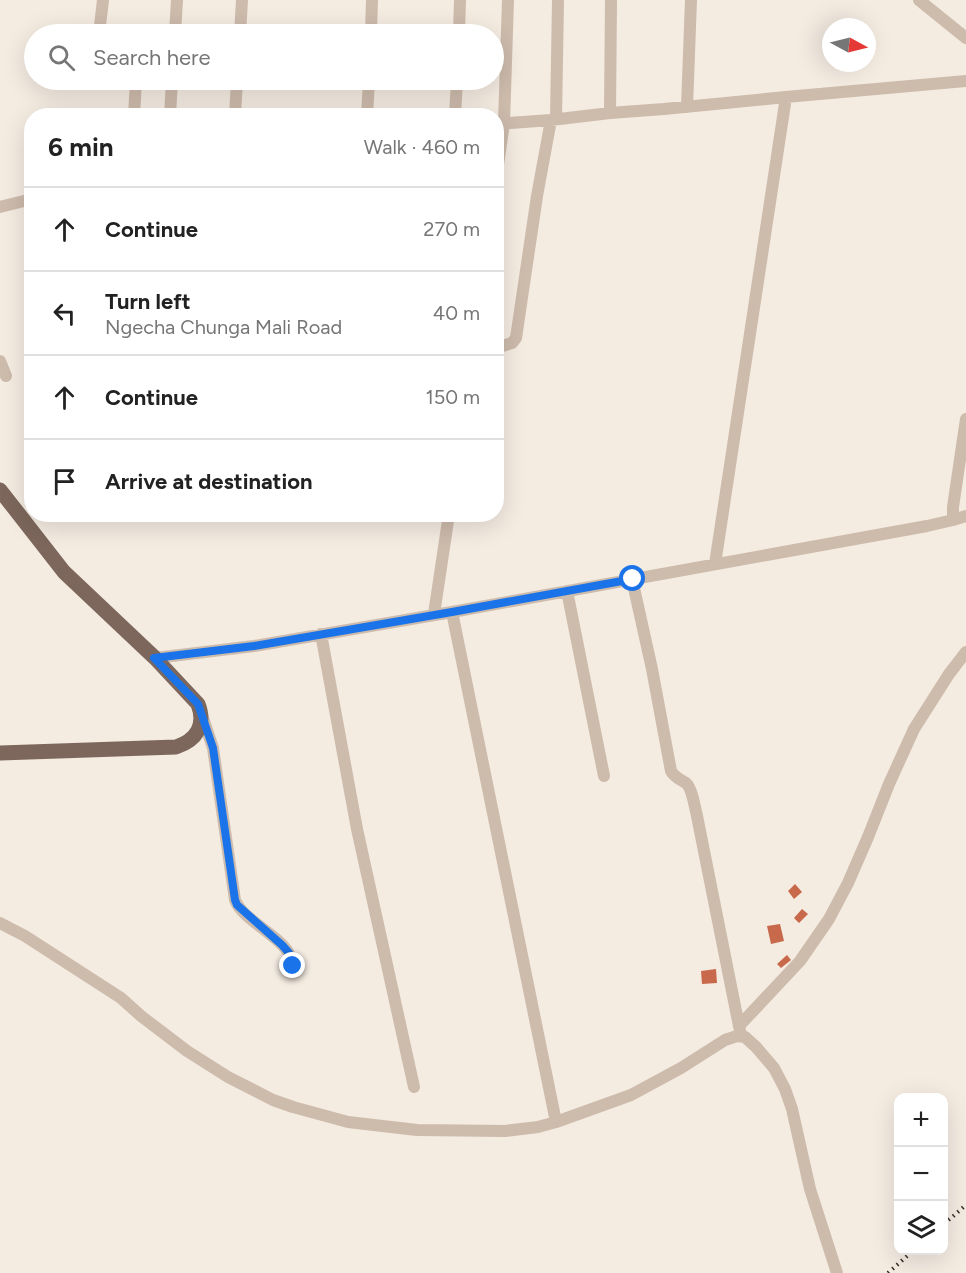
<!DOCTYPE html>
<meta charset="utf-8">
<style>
:root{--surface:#fff;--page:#f6f6f6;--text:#222;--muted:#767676;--line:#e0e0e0}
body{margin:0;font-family:Figtree,sans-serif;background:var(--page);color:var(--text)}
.controls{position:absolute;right:18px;bottom:18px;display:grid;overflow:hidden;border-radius:12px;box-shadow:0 6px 24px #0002}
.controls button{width:54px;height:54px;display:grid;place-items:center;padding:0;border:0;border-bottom:2px solid var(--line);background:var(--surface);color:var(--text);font:30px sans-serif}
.compass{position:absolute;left:822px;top:18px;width:54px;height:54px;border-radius:50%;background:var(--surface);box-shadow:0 6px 24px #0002;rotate:97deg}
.stop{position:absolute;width:18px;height:18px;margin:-14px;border:4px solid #1a73e8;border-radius:50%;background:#fff}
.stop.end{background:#1a73e8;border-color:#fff;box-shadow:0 2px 6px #0008}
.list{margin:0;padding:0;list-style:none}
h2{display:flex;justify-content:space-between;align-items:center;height:78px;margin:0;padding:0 24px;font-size:26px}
h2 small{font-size:20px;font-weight:400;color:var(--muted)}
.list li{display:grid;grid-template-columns:39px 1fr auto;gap:18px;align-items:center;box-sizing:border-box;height:84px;padding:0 24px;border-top:2px solid var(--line)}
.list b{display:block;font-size:22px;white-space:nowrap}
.list p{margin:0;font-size:20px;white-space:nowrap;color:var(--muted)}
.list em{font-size:20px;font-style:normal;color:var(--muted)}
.icon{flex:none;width:33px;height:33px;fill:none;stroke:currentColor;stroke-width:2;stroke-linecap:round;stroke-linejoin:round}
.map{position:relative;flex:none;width:966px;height:1273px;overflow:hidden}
.search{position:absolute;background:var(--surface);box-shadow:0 6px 24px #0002;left:24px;top:24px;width:480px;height:66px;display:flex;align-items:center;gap:15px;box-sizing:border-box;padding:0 21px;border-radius:33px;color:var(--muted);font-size:22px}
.panel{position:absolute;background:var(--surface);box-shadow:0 6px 24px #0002;left:24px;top:108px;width:480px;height:414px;border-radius:24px}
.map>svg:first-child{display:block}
.building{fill:#c8694b}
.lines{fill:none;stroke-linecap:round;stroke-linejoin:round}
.minor{stroke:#cdbbac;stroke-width:12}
.major{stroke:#7d675c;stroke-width:15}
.rail{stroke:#3b302b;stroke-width:4;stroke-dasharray:1.5 4.5;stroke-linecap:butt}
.route{stroke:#1a73e8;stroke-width:8}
</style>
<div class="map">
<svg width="966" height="1273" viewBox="0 0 966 1273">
<rect width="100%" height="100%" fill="#f4ebe1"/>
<path class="building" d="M795 884 802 892 794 899 788 891Z
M802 909 808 914 799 923 794 918Z
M780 924 784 941 771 944 767 926Z
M787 955 791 960 781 968 777 964Z
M716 969 717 983 702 984 701 971Z"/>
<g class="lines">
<path class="minor" d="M919 0 966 38
M99 34 103 0
M175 34 177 0
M240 34 242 0
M371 34 372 0
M459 34 460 0
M687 107 691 0
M610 113 611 0
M134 116 136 80
M170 116 172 80
M235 116 237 80
M367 116 369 80
M455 116 457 80
M556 119 558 0
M496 124 551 120 610 113 664 109 786 97 966 81
M496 179 504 123 508 0
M0 207 32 199
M496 348 512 343 516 338 537 196 551 120
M0 361 6 376
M953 520 966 516
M715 564 786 97
M632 579 652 669 671 771C675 778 680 779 686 783 692 788 695 808 697 816L741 1036
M567 591 604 776
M452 612 556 1122
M434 614 449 514
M321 634 357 829 414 1087
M155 658 254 646 452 612 927 526 953 520V507L966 419
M202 715 213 748 235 900C243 920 276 933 288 952 291 956 292 961 293 966
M0 923 25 936 121 998 141 1016 187 1051 228 1077 273 1100 293 1107 348 1122 417 1130 505 1131 538 1127 556 1122 631 1095 681 1068 725 1040 737 1036 745 1037 756 1047 774 1068 785 1089 792 1109 810 1189 837 1273
M739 1026 800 961 829 919 848 883 868 837 889 784 914 729 949 674 966 652"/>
<path class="major" d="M0 490 64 572 155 658 198 704C206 725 197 740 176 747L0 753"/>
<path class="rail" d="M944 1224 966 1205
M888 1273 914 1250"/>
</g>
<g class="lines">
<path class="route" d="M293 966 289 953 282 945 237 905 235 900 213 748 198 704 154 658 254 646 452 612 633 579"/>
</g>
</svg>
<div class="controls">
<button>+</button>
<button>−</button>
<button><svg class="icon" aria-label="layers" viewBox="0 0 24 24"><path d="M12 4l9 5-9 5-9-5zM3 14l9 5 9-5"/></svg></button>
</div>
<svg class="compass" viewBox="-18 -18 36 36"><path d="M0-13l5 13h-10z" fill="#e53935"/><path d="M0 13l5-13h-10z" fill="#767676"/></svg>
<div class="stop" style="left:633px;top:579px"></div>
<div class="stop end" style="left:293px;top:966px"></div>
<div class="search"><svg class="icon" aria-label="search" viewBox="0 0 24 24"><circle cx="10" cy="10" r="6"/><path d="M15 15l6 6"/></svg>Search here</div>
<section class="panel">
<h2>6 min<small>Walk · 460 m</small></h2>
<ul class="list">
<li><svg class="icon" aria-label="ahead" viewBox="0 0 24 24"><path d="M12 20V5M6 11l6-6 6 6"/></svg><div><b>Continue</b></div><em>270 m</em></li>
<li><svg class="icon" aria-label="left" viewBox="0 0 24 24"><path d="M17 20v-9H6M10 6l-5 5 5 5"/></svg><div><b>Turn left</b><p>Ngecha Chunga Mali Road</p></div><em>40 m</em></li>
<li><svg class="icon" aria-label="ahead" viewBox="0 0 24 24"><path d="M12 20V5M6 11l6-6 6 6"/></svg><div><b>Continue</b></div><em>150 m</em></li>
<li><svg class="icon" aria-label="arrive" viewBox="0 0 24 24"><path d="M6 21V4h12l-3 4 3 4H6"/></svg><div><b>Arrive at destination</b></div></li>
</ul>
</section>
</div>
